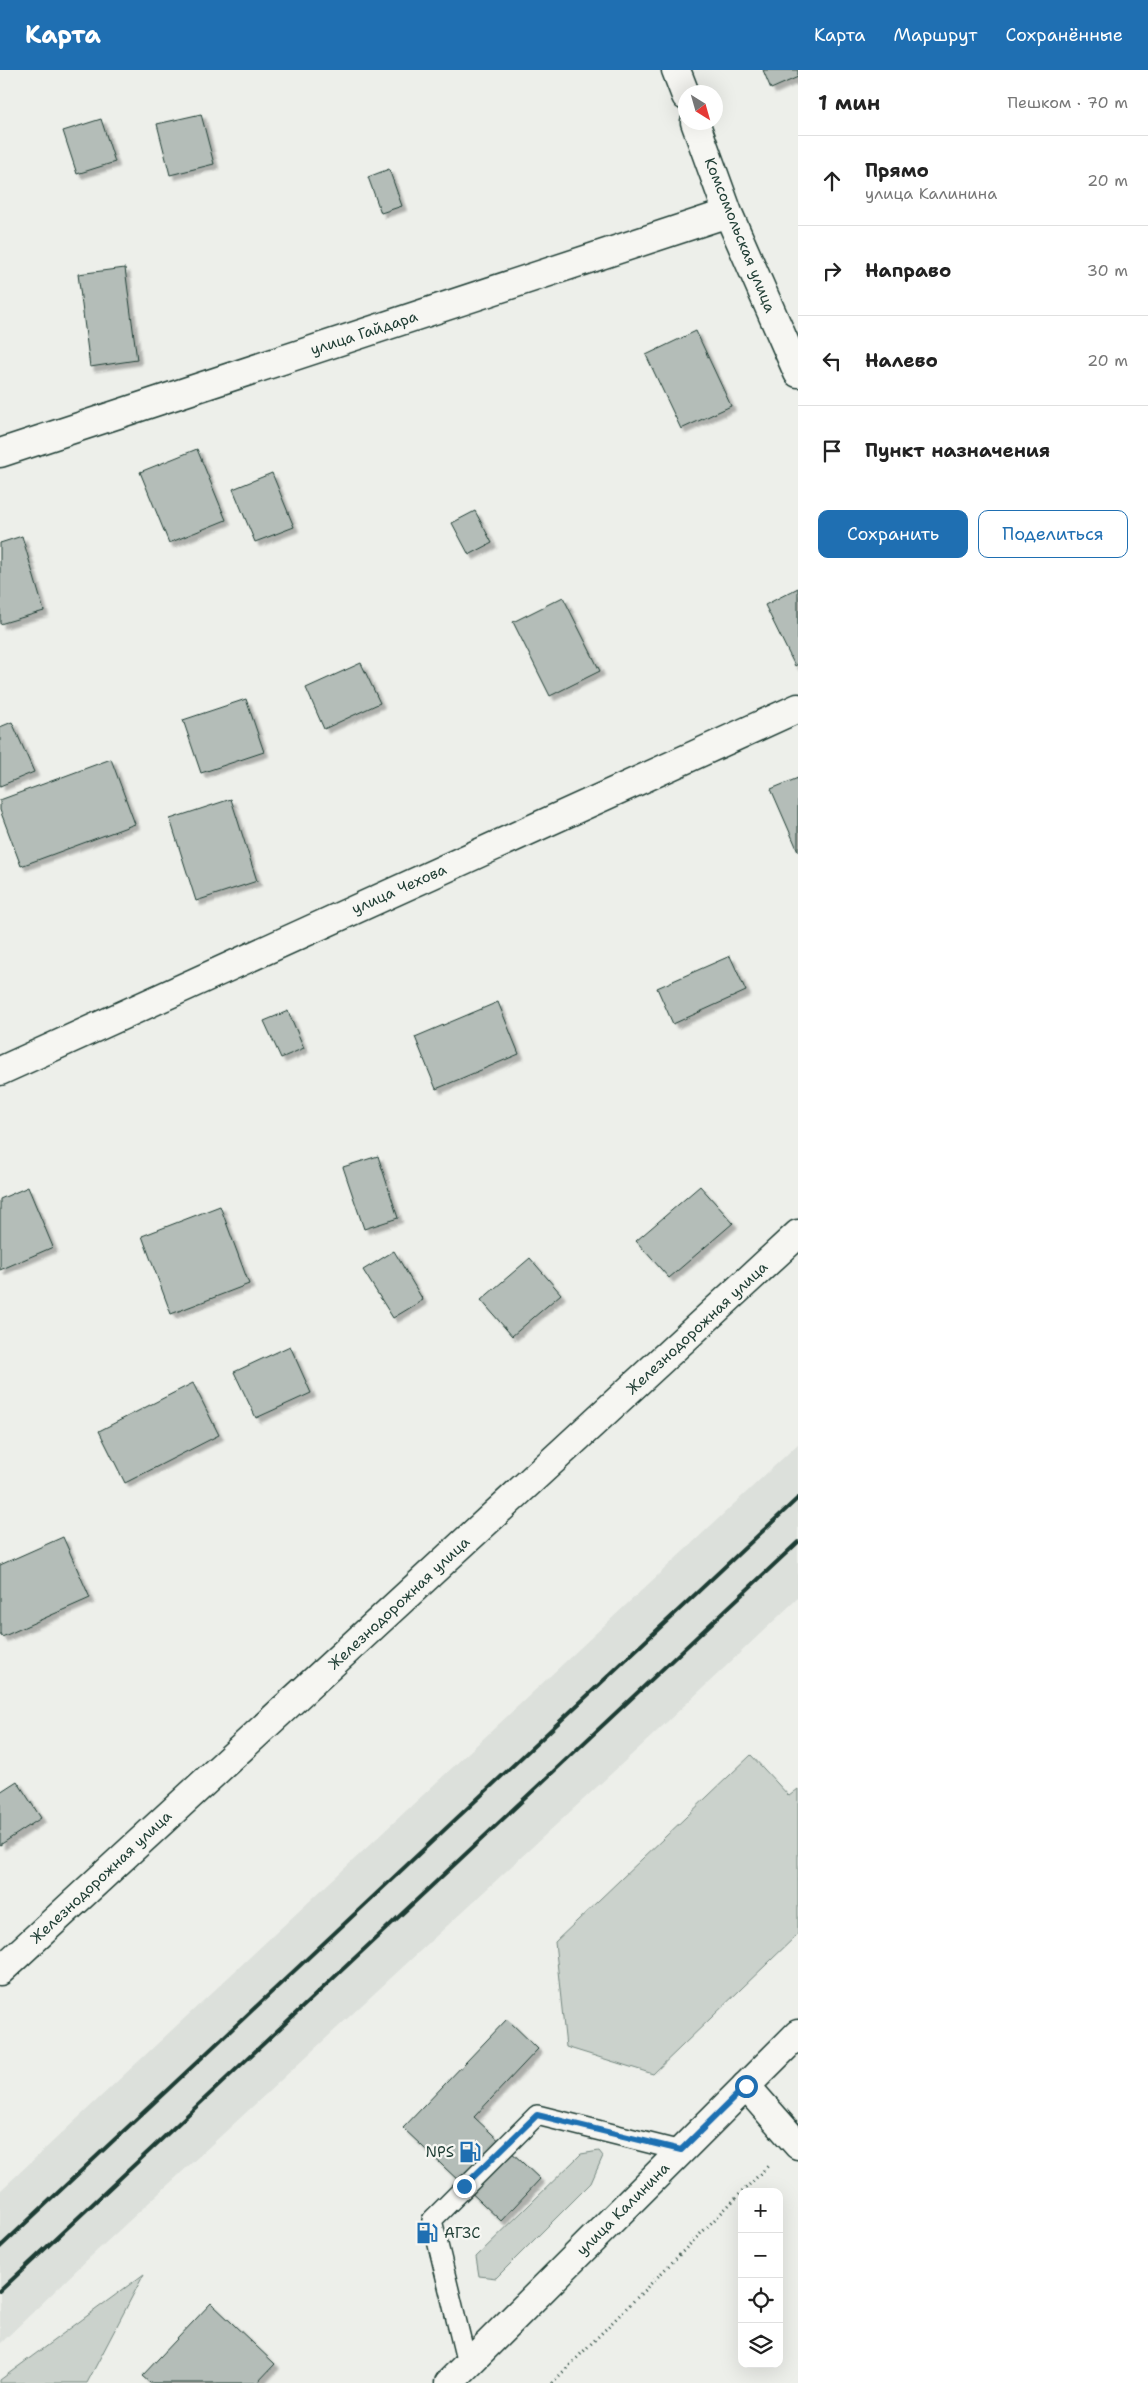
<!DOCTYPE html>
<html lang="ru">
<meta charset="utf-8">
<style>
:root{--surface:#fff;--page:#f2f2f2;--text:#222;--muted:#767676;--line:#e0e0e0;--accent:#1f6fb2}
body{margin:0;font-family:"Shantell Sans",sans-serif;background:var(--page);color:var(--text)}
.controls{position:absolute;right:15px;bottom:15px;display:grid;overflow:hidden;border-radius:10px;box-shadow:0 5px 20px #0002}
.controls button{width:45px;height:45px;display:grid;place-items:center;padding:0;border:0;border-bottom:1px solid var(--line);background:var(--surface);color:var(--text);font:25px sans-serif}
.compass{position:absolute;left:678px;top:15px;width:45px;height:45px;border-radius:50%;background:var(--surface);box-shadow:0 5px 20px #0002;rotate:143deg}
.stop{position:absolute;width:15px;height:15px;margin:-11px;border:4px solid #1f6fb2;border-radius:50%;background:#fff}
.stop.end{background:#1f6fb2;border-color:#fff;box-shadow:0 1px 5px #0008}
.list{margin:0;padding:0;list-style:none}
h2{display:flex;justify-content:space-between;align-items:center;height:65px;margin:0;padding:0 20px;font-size:21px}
h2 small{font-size:16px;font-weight:400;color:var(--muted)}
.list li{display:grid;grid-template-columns:32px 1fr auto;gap:15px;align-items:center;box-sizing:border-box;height:90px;padding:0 20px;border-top:1px solid var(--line)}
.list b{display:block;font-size:19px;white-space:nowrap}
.list p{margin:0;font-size:16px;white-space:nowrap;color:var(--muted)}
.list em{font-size:16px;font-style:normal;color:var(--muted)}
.actions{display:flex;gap:10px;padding:15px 20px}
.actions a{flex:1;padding:11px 0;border:1px solid var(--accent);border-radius:10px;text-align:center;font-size:18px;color:var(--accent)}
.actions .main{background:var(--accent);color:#fff}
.icon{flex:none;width:28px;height:28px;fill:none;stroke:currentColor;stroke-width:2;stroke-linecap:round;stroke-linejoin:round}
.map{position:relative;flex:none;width:798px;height:2313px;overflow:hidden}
header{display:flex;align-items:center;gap:30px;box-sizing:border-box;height:70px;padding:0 25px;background:var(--accent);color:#fff}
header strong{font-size:24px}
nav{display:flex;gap:28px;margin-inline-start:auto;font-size:18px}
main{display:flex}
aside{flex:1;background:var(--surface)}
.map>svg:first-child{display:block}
.built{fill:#dce0db}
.green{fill:#cbd2cc;stroke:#758880}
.building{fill:#b4bdb8;stroke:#1f3d34;filter:url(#shadow)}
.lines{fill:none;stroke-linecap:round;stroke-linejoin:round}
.lane-casing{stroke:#1f3d34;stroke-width:22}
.street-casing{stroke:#1f3d34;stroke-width:31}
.secondary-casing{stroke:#1f3d34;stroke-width:31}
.path{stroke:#1f3d34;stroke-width:3;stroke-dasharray:1 4;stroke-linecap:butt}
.lane{stroke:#f6f6f2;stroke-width:19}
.street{stroke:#f6f6f2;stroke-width:28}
.secondary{stroke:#f6f6f2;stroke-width:28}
.rail{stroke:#1f3d34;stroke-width:4}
.route{stroke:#1f6fb2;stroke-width:6}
.labels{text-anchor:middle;stroke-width:4.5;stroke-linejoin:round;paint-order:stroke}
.street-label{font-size:15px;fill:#1f3d34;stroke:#f6f6f2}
.poi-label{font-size:15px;fill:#1f3d34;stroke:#f6f6f2;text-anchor:end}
</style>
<header>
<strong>Карта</strong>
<nav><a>Карта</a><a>Маршрут</a><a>Сохранённые</a></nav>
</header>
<main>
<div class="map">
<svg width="798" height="2313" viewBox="0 0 798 2313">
<defs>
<filter id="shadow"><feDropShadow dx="4.5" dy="4.5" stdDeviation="1" flood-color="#0004"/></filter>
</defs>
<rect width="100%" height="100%" fill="#edefea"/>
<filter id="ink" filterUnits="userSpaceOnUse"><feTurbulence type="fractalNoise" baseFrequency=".02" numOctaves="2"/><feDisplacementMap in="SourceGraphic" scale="10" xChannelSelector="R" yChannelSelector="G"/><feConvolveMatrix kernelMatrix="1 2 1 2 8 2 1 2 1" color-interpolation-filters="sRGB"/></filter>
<g filter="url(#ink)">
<path class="built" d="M798 1374V1528L667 1652 87 2190 0 2274V2121Z"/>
<path class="green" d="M751 1685 789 1726 798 1719V1864L653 2004 566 1977 555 1872Z
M599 2081 603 2086 591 2113 496 2208 479 2206 476 2187 581 2084Z
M144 2204 87 2313H0V2310Z"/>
<path class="building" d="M763 0H798V7L771 19Z
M201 44 214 94 170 105 157 54Z
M101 49 115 92 77 104 63 61Z
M389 99 402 136 381 143 368 107Z
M125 198 137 290 90 297 78 204Z
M696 261 731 336 681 359 646 285Z
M197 379 226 450 169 473 140 402Z
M272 403 294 457 255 472 233 419Z
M475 441 492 473 469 485 452 453Z
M22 466 44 541 0 554V473Z
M798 518V594L795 596 765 535Z
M563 527 600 601 550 626 513 552Z
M361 593 380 633 324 659 306 618Z
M246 629 264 682 201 703 183 650Z
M12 652 34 702 0 716V657Z
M111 689 135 754 21 796 0 740V730Z
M798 708V781L771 719Z
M231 729 257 811 196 831 170 749Z
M730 886 746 921 673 954 657 918Z
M498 932 519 984 436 1019 415 967Z
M288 941 304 978 281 988 264 951Z
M378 1086 398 1148 364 1159 343 1097Z
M700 1116 733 1153 669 1208 636 1171Z
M28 1117 53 1177 0 1200V1129Z
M220 1136 249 1214 171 1244 142 1166Z
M394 1181 423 1230 393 1248 363 1200Z
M530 1188 561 1224 512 1266 481 1230Z
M290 1276 311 1323 256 1348 234 1302Z
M193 1313 219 1365 125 1413 99 1361Z
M63 1467 90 1528 2 1567 0 1563V1495Z
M17 1711 41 1748 0 1775V1722Z
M507 1949 538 1979 474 2047 540 2109 501 2151 403 2058Z
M211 2233 275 2294 257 2313H150L142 2306Z"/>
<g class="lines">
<g class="lane-casing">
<path id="lane" d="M467 2294 432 2150 537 2045 681 2081"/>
</g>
<g class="street-casing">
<path id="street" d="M676 0 686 26
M695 52 728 143 798 303
M0 383 728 143
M0 1001 798 638
M0 1901 798 1164
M746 2016 798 2075"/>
</g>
<g class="secondary-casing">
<path id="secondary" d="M449 2313 798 1964"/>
</g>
<path class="path" d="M742 2122 769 2095
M552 2313 742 2122"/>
<use href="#lane" class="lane"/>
<use href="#street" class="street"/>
<use href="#secondary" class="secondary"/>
<path class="rail" d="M0 2177 798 1428
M0 2221 798 1472"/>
</g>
</g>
<g class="lines" filter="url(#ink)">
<path class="route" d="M464 2116 537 2045 681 2080 746 2016"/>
</g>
<defs>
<g id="fuel-bare" transform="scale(1.725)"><path d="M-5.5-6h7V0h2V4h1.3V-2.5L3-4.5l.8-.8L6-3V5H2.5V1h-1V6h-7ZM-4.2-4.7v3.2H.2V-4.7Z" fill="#1f6fb2" stroke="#f6f6f2" stroke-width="2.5" paint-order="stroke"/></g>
</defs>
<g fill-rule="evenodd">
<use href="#fuel-bare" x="470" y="2082"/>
<use href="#fuel-bare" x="427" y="2163"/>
</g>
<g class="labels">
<g class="street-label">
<text transform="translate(740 165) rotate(68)" y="5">Комсомольская улица</text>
<text transform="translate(364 263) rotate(-18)" y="5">улица Гайдара</text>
<text transform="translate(399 819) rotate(-24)" y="5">улица Чехова</text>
<text transform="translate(697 1258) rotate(-43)" y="5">Железнодорожная улица</text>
<text transform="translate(399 1533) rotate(-43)" y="5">Железнодорожная улица</text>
<text transform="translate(101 1807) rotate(-43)" y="5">Железнодорожная улица</text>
<text transform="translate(623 2139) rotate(-45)" y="5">улица Калинина</text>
</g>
<g class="poi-label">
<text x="454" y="2087">NPS</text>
<text x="444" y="2168" text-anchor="start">АГЗС</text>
</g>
</g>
</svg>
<div class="controls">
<button>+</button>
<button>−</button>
<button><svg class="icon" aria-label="locate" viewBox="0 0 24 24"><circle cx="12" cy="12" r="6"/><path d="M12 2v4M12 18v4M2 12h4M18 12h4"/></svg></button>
<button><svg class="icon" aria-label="layers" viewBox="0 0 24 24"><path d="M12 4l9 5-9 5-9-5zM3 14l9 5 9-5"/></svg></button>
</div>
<svg class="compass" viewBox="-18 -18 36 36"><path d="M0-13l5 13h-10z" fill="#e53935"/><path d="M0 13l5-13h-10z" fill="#767676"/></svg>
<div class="stop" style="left:746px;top:2016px"></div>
<div class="stop end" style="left:464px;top:2116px"></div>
</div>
<aside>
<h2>1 мин<small>Пешком · 70 m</small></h2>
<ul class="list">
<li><svg class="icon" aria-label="ahead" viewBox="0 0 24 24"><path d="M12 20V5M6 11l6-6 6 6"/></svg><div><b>Прямо</b><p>улица Калинина</p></div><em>20 m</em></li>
<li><svg class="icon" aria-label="right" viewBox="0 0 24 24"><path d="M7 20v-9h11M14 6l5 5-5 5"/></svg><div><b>Направо</b></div><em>30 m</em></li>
<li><svg class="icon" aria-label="left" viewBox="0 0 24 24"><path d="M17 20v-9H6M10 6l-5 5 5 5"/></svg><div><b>Налево</b></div><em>20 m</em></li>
<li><svg class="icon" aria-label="arrive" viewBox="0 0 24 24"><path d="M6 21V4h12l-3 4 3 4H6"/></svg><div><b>Пункт назначения</b></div></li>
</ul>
<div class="actions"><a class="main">Сохранить</a><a>Поделиться</a></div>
</aside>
</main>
